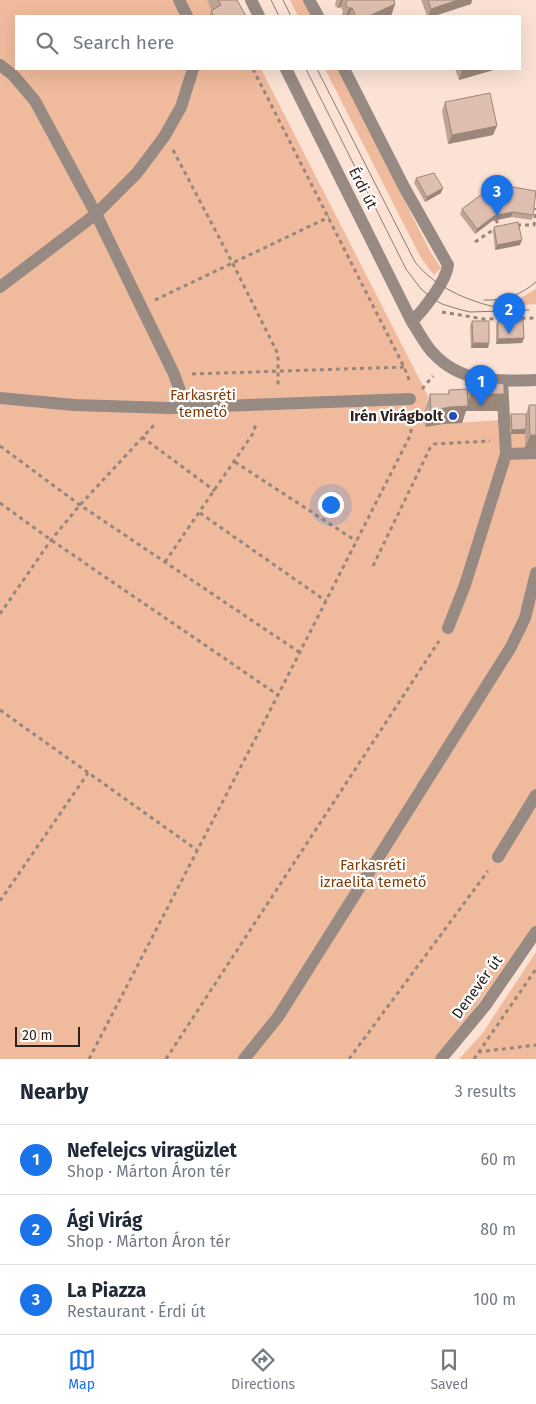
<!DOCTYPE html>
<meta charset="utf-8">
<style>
:root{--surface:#fff;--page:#f6f6f7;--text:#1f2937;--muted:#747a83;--line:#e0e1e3;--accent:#1a73e8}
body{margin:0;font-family:"Fira Sans",sans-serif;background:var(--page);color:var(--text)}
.scale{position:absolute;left:15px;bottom:12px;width:65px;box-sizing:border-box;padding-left:5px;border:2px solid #2f241d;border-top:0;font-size:14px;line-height:18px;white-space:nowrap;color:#2f241d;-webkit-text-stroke:4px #fff;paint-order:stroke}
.you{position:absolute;left:330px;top:504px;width:18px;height:18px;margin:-12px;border:4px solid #fff;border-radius:50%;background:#1a73e8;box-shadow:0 0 0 8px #1a73e833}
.badge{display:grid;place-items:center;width:32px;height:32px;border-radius:50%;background:var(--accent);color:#fff;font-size:16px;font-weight:700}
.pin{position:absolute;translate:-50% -41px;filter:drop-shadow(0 1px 2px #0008)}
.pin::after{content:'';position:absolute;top:26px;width:18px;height:15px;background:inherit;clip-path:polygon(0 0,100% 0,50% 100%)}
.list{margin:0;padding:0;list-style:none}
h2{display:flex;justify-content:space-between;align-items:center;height:65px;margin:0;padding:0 20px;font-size:21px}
h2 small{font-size:16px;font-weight:400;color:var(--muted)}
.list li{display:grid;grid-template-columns:32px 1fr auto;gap:15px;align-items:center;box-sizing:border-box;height:70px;padding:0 20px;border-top:1px solid var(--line)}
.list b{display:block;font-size:19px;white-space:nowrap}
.list p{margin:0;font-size:16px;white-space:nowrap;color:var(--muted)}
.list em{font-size:16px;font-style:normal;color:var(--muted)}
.icon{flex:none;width:28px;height:28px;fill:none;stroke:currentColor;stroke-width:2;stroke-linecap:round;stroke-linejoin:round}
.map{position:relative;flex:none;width:536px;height:1059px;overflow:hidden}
.search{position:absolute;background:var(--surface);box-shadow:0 5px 20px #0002;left:15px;right:15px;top:15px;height:55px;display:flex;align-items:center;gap:12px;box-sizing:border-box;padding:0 18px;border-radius:0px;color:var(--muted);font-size:19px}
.sheet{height:275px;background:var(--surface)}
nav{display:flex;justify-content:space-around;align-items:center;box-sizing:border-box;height:70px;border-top:1px solid var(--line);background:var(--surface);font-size:14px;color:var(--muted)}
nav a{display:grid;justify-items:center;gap:2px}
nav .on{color:var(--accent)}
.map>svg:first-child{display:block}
.green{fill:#f0bb9d}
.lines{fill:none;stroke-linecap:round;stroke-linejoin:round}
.path{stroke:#98867c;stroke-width:3;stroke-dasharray:4 4;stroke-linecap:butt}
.minor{stroke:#978a83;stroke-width:12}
.tram{stroke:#8c7a71;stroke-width:1}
.wall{fill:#bfa496}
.shaded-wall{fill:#9b867a}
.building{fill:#debfaf;stroke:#9b867a}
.poi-dot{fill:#244dbb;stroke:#fff;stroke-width:2}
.labels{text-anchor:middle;stroke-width:4.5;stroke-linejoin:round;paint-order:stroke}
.street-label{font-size:15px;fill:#2f241d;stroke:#fff}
.park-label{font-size:15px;fill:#813d08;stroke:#fff}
.poi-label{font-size:15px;font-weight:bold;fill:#2f241d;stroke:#fff;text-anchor:end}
</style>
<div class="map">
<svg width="536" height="1059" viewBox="0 0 536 1059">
<rect width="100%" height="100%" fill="#fbe2d5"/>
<path class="green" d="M0 0H225L234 16H16V69H261L428 396 424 411 425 427 444 424 499 420 525 434 536 448V925L457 1033 434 1059H0Z
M290 0H303L311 16H298Z
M325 69H338L430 251 441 268 434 275 421 258Z
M536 289V304L510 306 507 303 509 301 519 299Z
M536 952V1059H459L482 1034Z"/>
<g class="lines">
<path class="path" d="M253 69 404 367 410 382
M173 150 232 262 278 354V388
M517 225H534L536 208
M475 242 499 226 496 220
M155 300 329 217
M442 312 484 319 536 318
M192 374 404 367
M422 389 433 376
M142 437 215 491
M0 446 80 505 299 652
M235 462 356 541
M0 503 51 540 278 695
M200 513 326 601
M165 562 252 435 257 422
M373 566 430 448 434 444 490 441
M0 614 51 540 80 505 154 425
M0 710 197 850
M0 901 88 773
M478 1052 536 1045
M89 1059 278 695 411 434V416
M166 1059 439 641
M349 1059 488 871
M474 1059 536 969"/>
<path class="minor" d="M179 0 187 16
M251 0 259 16
M309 0 318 16
M0 65 13 75 35 101 96 214 174 374 186 408
M286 69 412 322C419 332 425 345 434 354 462 384 499 381 536 380
M344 69 404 187 448 265C446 282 424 309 412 322
M0 287 96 214 137 173 164 137 181 107 193 69
M0 398 74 405 170 408 410 399
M506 454 536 453
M448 628 465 585 506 454 502 381
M498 857 536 795
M244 1059 278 1017 511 647 525 618 536 573
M441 1059 485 1006 536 932"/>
<path class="tram" d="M271 0 279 16
M283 0 291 16
M306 69 406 269 421 289 432 298 442 304 458 309 470 312 529 310
M317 69 415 262C436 288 468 301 499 308
M484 300C504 301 521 295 536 282"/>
</g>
<path class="wall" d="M207 0H237L246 16H209L211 11H212Z
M336 0H394L395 4 391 16H341L343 12 341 7 338 8 335 6Z
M421 0H472L471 4 434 16H427Z
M455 69H497L459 80Z
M445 102 493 135 448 144 442 111Z
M416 178 441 193 425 202 414 183Z
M486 191 533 215 532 220 511 217 496 220 492 221 475 234 460 214 462 209Z
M494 227 520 245 495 250 493 231Z
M498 320 524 338 522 343 496 344V325Z
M472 321 489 343 488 348H471L470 326Z
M471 379 498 411H466L462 423 444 424 425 427 424 411 430 394H448L449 390 467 389Z
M529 405 536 448H525V434H510V419L511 414H526Z"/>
<path class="shaded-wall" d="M341 0H343L341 7 338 8Z
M458 0H472L471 4 434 16H428L431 9Z
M395 4 391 16H369Z
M349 8H352L349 16H346Z
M470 69H497L459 80 462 71Z
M497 126 493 135 448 144 452 135Z
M443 188 441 193 425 202 427 197Z
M513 212 511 217 492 221 475 234 477 229 494 216Z
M522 240 520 245 495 250 497 245Z
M524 338 522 343 496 344 498 339Z
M473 343H489L488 348H471Z
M471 394H504L498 411H466L462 423 444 424 425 427 431 411 450 407 466 406Z
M526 429 525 434H510L512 430Z
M530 435H536V448H525Z"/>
<path class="building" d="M218 0H237L246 16H214L211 11 221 5Z
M348 0H394L395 4 369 16H353L355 14 352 8H349L346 6V2Z
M428 0H458L431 9Z
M461 69H470L462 71Z
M490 93 497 126 452 135 445 102Z
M434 173 443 188 427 197 416 178Z
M507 186 536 191 533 215 513 212 497 215 494 216 477 229 462 209 486 191Z
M518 222 522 240 497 245 494 227Z
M498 320H523L524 338 498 339Z
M472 321H489V343H473Z
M471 379 504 384V394H471Z
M467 389 468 406 450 407 431 411 430 394H449V390Z
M529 405H536V435H530Z
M511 414H526V429L512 430Z"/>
<circle class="poi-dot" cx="453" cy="416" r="5"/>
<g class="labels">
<g class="street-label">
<text transform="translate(363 188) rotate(63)" y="5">Érdi út</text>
<text transform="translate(477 987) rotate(-54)" y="5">Denevér út</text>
</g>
<g class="park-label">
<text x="203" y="400">Farkasréti<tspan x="203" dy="17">temető</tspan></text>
<text x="373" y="870">Farkasréti<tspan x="373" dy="17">izraelita temető</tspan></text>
</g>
<g class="poi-label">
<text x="443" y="421">Irén Virágbolt</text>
</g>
</g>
</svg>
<div class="scale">20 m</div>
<div class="you"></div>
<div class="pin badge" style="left:481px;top:406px">1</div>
<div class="pin badge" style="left:509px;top:334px">2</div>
<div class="pin badge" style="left:497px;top:216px">3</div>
<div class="search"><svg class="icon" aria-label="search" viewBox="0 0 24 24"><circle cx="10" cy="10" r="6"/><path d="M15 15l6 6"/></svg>Search here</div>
</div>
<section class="sheet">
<h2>Nearby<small>3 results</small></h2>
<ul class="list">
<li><span class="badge">1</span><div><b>Nefelejcs viragüzlet</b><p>Shop · Márton Áron tér</p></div><em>60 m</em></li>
<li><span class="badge">2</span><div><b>Ági Virág</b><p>Shop · Márton Áron tér</p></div><em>80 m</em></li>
<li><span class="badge">3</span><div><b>La Piazza</b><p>Restaurant · Érdi út</p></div><em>100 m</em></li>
</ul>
</section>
<nav>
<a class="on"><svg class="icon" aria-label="map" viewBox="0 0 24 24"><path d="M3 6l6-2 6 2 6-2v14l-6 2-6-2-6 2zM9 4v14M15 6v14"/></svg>Map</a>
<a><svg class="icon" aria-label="directions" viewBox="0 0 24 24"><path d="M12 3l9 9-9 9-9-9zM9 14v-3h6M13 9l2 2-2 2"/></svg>Directions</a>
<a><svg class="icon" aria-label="saved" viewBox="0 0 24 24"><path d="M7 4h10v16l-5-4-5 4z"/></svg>Saved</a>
</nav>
